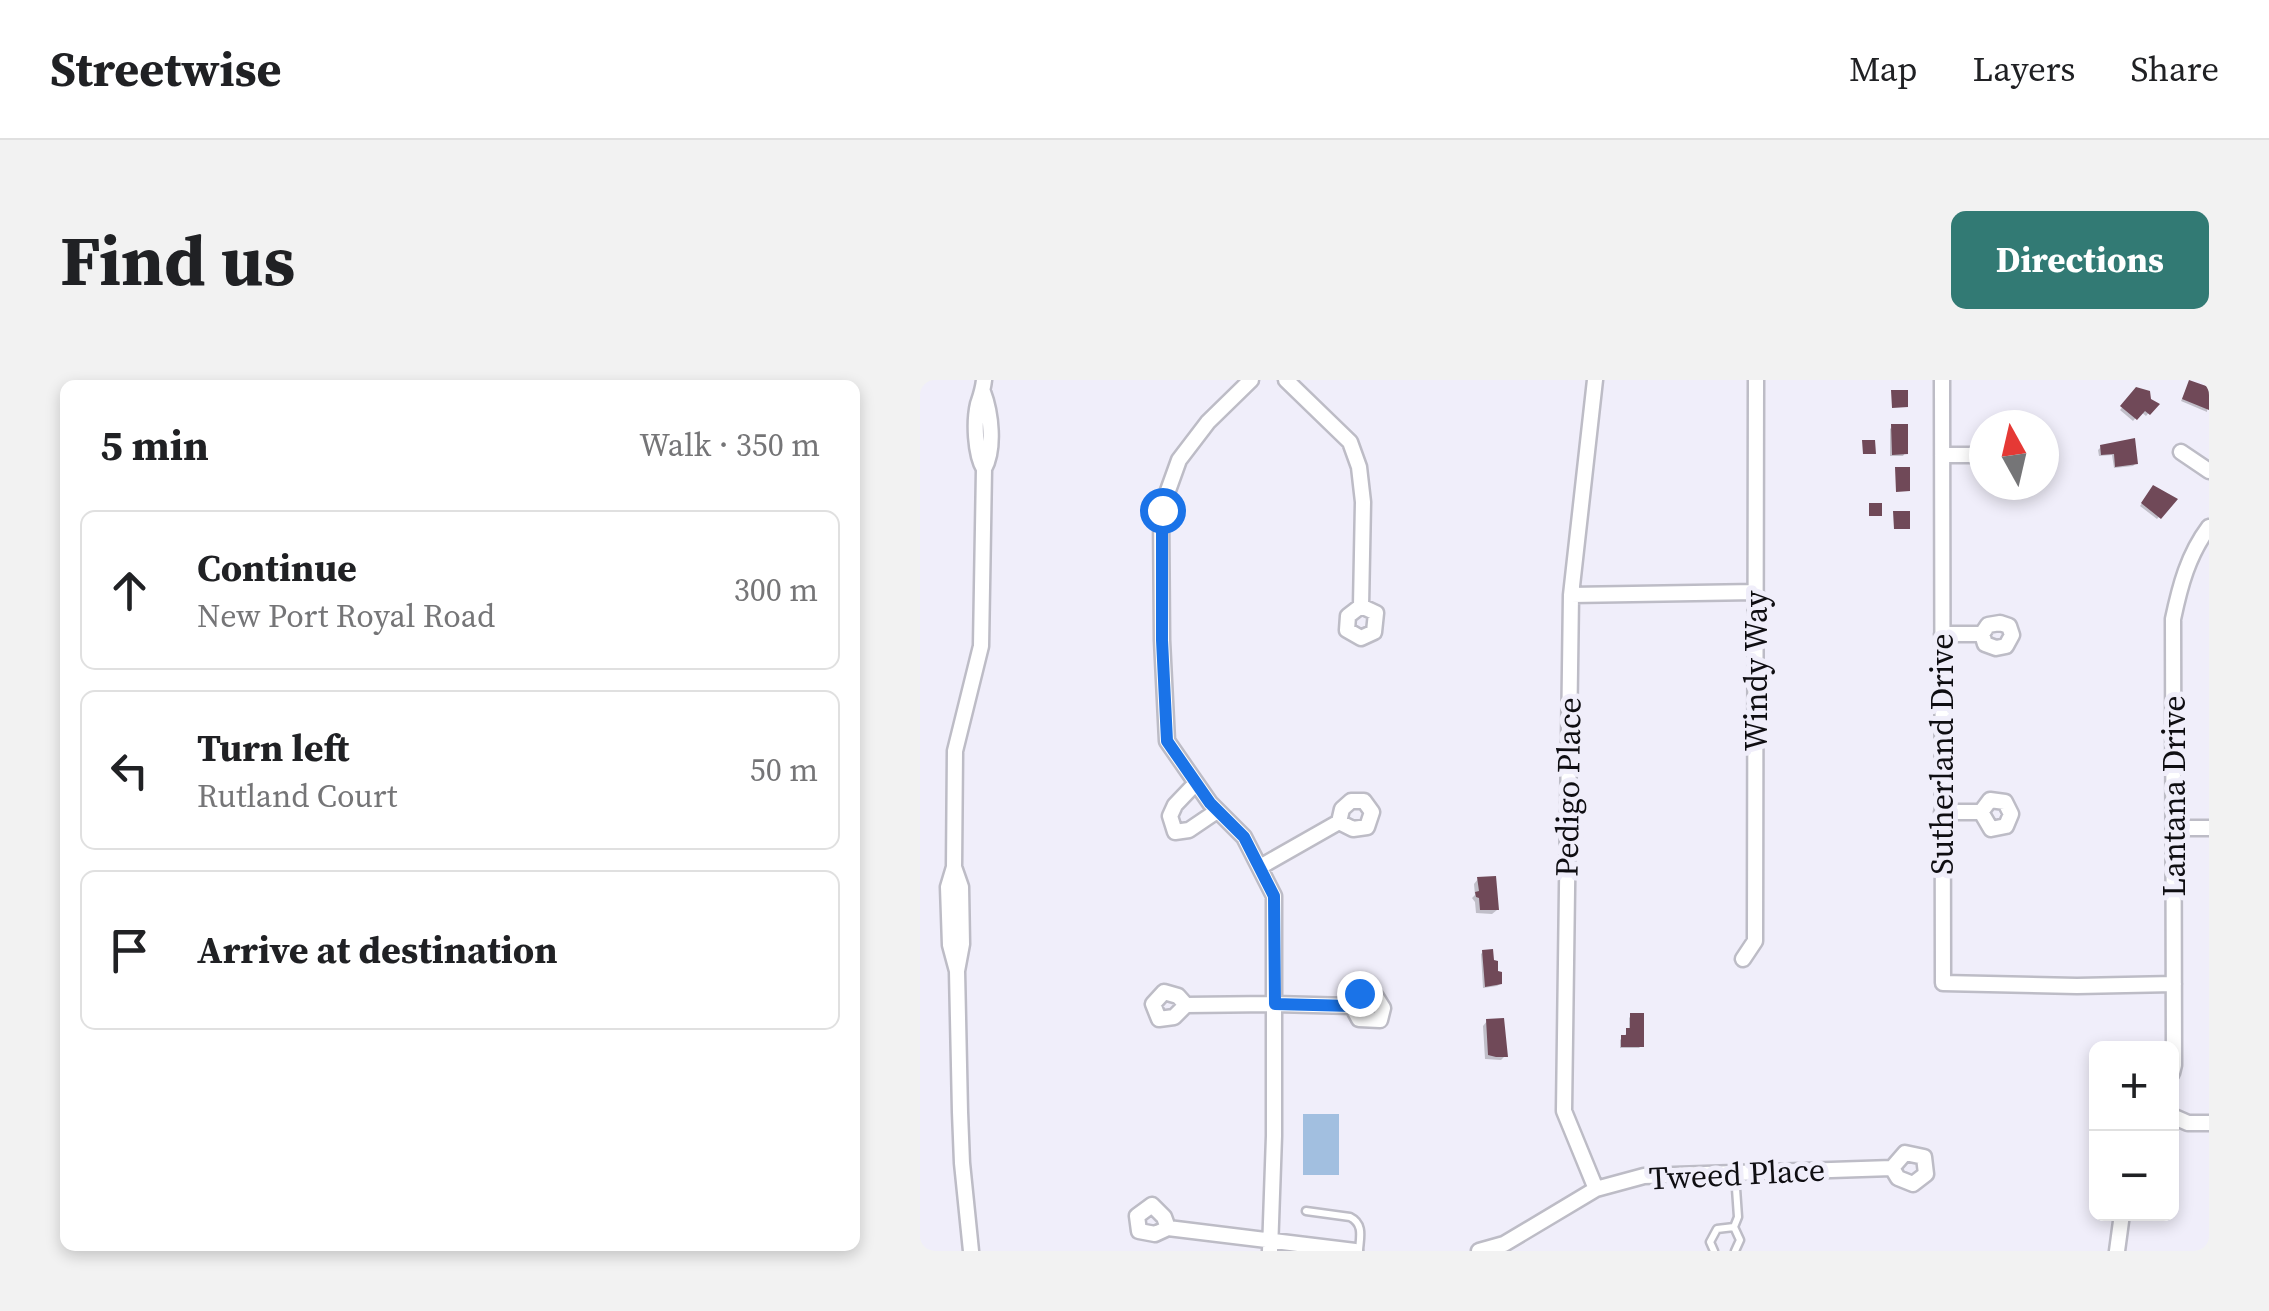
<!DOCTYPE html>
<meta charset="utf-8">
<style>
:root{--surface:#fff;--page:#f2f2f2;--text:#202124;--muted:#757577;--line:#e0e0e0;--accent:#327a74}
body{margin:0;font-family:"Source Serif 4",serif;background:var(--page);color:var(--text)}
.controls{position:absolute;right:30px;bottom:30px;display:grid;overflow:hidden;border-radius:15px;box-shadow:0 5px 15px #0003}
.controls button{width:90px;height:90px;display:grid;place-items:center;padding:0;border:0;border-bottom:2px solid var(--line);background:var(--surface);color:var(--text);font:50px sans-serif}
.compass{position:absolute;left:1049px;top:30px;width:90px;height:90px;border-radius:50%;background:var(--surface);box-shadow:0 5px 15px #0003;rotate:352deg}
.stop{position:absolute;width:30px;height:30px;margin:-22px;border:8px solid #1a73e8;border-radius:50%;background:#fff}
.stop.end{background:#1a73e8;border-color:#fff;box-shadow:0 2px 10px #0008}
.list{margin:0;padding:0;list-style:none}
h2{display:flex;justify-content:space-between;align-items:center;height:130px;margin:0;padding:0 40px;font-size:42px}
h2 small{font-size:32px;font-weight:400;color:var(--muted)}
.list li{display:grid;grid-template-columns:65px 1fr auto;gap:30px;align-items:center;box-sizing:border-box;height:160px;margin:0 20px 20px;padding:0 20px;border:2px solid var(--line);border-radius:15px}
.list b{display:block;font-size:38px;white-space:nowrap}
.list p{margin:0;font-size:32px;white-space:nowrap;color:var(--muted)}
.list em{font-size:32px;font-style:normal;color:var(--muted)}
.icon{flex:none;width:55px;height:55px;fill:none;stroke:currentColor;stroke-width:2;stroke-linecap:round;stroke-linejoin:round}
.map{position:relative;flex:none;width:1289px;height:871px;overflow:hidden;border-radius:15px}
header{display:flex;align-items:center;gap:60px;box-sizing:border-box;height:140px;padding:0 50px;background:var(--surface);border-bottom:2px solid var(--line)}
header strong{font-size:48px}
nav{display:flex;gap:55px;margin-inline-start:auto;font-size:35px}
.intro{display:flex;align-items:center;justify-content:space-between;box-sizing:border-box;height:240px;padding:0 60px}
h1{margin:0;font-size:70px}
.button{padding:25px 45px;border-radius:15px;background:var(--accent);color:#fff;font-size:35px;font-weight:700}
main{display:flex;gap:60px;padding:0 60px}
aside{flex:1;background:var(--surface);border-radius:15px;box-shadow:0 5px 15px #0003}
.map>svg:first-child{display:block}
.water{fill:#a2bfe0}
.shadow{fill:#0003}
.building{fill:#704958}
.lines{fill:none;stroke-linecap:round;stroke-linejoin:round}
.lane-casing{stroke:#bdbcc6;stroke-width:11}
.street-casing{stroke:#bdbcc6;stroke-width:19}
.lane{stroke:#fff;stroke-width:6}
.street{stroke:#fff;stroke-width:14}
.route{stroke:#1a73e8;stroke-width:12}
.labels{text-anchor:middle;stroke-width:10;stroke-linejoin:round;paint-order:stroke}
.street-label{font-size:32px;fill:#0f0e12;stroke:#f0eefa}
</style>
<header>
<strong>Streetwise</strong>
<nav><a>Map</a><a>Layers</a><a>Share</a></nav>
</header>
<div class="intro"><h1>Find us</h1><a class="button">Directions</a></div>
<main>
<aside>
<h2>5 min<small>Walk · 350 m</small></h2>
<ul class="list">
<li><svg class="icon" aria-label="ahead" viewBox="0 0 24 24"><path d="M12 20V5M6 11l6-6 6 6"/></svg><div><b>Continue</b><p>New Port Royal Road</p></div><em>300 m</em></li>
<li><svg class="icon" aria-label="left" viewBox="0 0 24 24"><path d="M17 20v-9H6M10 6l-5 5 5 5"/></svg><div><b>Turn left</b><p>Rutland Court</p></div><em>50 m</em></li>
<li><svg class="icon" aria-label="arrive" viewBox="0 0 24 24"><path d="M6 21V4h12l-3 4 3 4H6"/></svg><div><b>Arrive at destination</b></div></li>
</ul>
</aside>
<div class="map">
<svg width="1289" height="871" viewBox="0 0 1289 871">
<rect width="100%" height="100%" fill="#f0eefa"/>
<path class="water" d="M383 734H419V795H383Z"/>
<path class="shadow" d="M1268 5 1289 10 1287 32 1261 21Z
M1217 10 1236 24 1226 36 1221 32 1213 41 1200 30Z
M972 47 985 73 983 76H970V49Z
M1181 67 1216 83 1213 86 1194 88 1192 75 1179 76 1178 70Z
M1231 110 1254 120 1237 139 1220 126Z
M558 499 577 530 572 534 556 533 555 522 552 518 555 515 554 504Z
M563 572 580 604 577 606 563 608 561 574Z
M711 636 721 666 719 668H700V660L709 651V638Z
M567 641 585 676 581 680 565 679 563 646Z"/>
<path class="building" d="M1269 0 1289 7V30L1262 19Z
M1216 7 1230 11 1231 19 1240 24 1230 35 1225 31 1217 40 1200 26Z
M971 10H988V27L972 28Z
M971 44H988V74L972 75Z
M1215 58 1218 84 1195 87 1194 74 1181 75 1180 65Z
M942 60H955L956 74H943Z
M975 87H990V111L976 112Z
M1233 105 1258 119 1241 139 1221 123Z
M949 123H962V136H949Z
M973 131H990V149H974Z
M576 496 579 530H560L559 518 556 517 555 512 559 511 557 497Z
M573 569 574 580 578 581V591L582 592V604L565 607 562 570Z
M710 633H724V667H701V655H706V648H710Z
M584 638 588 677H576L568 675 566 639Z"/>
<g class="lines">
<g class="lane-casing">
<path id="lane" d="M815 794 818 837 814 847 820 860 815 871
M386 831 430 837C444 844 440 857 439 870
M794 871 790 862 797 849 814 847"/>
</g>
<g class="street-casing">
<path id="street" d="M331 0 288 42 259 80 241 130 242 260 247 361 290 423 324 457 354 516V756L350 871
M366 0 430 62 439 87 443 122 441 226 428 236 427 250 441 258 454 252 456 233 441 226
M675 0 651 215 644 731 676 809
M1022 0 1023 603 1157 606 1254 604
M1261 72 1289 91
M1022 75H1054L1064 84
M64 89C55 74 54 41 58 24 61 15 63 10 64 0
M651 215 836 212
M1022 254H1062L1068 245 1080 243 1089 246 1092 255 1086 266 1076 268 1065 264 1062 254
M276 403 255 425 250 436 255 452 269 450 297 431
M1022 432H1061L1071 449 1086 446 1091 434 1085 422 1070 420 1061 432
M1254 448H1289
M34 487 41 507 42 564 37 591 40 732 42 783 51 871
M340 487 419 442 433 449 447 447 452 432 444 421H431L422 429 419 442
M823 579 835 561 836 0
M37 591 30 565 28 507 34 487 35 371 61 266 64 89C75 69 71 33 63 12
M266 625 254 637 239 639 233 624 244 612 258 616 266 625 355 624 432 626 439 639 460 640 463 628 453 612 439 613 432 626
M1252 693 1254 685 1253 239C1260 206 1268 175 1289 147
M1252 736 1268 743H1289
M248 848 235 854 219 851 217 836 232 825 244 837 248 848 435 871
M559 871 584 864 676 809 724 796 972 788 985 773 1004 777 1006 794 993 804 978 798 972 788
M1197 871 1202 834"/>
</g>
<use href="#lane" class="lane"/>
<use href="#street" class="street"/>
</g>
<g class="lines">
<path class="route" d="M242 130V260L247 361 290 423 324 457 354 516 355 624 432 626 439 613"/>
</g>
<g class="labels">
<g class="street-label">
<text transform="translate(836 291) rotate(-90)" y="11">Windy Way</text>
<text transform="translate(1022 374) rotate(-90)" y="11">Sutherland Drive</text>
<text transform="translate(648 407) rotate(-89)" y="11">Pedigo Place</text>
<text transform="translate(1254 416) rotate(-90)" y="11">Lantana Drive</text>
<text transform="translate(817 794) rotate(-3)" y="11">Tweed Place</text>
</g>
</g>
</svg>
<div class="controls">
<button>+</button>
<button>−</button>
</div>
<svg class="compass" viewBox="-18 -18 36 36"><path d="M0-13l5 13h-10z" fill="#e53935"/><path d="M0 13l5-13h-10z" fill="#757577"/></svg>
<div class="stop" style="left:242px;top:130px"></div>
<div class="stop end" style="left:439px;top:613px"></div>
</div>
</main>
